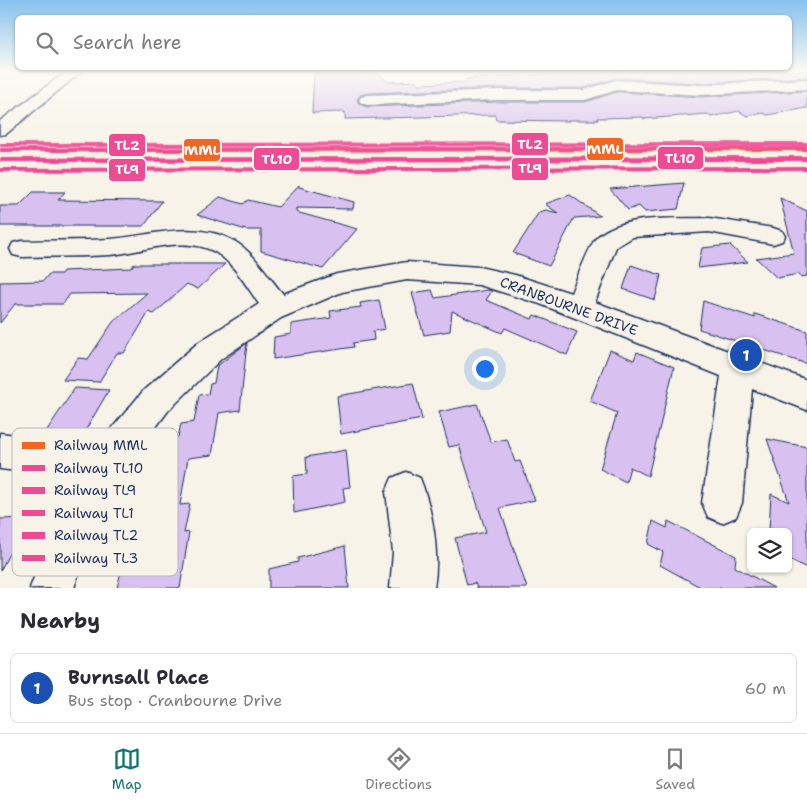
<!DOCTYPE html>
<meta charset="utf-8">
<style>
:root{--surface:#fff;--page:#f7f7f7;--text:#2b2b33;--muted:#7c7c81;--line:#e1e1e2;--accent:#0f766e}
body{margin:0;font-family:"Shantell Sans",sans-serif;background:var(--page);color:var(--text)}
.controls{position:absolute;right:15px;bottom:15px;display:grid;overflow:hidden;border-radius:8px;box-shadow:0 1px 4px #0004}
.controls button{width:45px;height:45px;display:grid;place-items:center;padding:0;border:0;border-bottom:1px solid var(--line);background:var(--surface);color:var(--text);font:25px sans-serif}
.you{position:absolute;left:484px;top:368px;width:18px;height:18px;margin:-12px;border:4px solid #fff;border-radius:50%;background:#1a73e8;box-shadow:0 0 0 8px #1a73e833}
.badge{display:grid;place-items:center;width:32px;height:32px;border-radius:50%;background:var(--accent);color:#fff;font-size:16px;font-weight:700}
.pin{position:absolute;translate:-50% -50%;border:2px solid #fff;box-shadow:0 1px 5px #0006}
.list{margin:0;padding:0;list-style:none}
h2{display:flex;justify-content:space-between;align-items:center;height:65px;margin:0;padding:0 20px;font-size:21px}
h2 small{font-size:16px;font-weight:400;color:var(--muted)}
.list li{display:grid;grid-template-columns:32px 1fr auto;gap:15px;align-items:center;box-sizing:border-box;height:70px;margin:0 10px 10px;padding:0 10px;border:1px solid var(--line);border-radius:8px}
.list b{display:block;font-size:19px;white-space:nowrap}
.list p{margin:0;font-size:16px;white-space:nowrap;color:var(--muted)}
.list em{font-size:16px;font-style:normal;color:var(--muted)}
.icon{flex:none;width:28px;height:28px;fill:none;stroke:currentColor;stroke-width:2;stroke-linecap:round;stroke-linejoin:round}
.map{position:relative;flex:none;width:807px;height:588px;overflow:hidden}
.search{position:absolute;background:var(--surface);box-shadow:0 1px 4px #0004;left:15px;right:15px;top:15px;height:55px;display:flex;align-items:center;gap:12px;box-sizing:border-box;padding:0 18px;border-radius:8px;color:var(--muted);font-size:19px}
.sheet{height:145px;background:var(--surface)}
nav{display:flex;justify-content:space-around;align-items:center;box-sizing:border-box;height:70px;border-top:1px solid var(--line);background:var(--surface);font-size:14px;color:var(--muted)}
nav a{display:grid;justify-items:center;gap:2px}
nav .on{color:var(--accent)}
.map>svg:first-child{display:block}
.building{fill:#d8c1f0;stroke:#1b2f5e}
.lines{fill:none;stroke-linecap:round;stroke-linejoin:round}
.minor-casing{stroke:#1b2f5e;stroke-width:3}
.minor{fill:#f7f3e8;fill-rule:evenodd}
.rail-1-casing{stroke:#f7f3e8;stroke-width:3}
.rail-2-casing{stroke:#f7f3e8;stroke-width:3}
.rail-3-casing{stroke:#f7f3e8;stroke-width:3}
.rail-4-casing{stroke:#f7f3e8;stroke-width:3}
.rail-5-casing{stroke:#f7f3e8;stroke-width:3}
.rail-6-casing{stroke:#f7f3e8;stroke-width:3}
.rail-1{fill:#f26522;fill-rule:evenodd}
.rail-2{fill:#ee4b95;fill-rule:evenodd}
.rail-3{fill:#ee4b95;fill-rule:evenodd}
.rail-4{fill:#ee4b95;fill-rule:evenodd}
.rail-5{fill:#ee4b95;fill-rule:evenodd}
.rail-6{fill:#ee4b95;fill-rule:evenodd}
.labels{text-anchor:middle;stroke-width:4;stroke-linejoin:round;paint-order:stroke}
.street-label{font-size:14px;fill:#1b2f5e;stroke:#f7f3e8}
.key{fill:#f7f3e8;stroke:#b5b8bf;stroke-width:1}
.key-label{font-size:14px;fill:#1b2f5e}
.line-badge{stroke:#f7f3e8;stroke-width:2}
.badge-label{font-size:14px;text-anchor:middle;font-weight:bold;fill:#fff}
</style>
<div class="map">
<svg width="807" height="588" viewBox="0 0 807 588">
<rect width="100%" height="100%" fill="#f7f3e8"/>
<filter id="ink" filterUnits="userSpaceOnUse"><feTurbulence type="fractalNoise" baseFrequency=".02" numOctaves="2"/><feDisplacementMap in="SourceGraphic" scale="10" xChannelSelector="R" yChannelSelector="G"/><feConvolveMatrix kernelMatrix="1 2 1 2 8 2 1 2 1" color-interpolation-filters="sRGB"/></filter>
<g filter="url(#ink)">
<path class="building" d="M349 71H375L388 82 417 81 418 84 468 82 466 79 528 75 616 73 614 71H807V77L701 83 616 78 584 88H499L367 93 360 95 357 99 359 104 367 107 499 102H585L617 92 701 97 807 91V108L767 115 763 113 747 116 739 111 711 117 707 114 644 119 643 117 597 118 598 120H568L569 121 496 120 495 115 345 119V112L312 113 314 74H352Z
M684 183 678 209 645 212 639 206 628 210 610 189Z
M299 185V187L354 202 353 209 296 208V212L357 229 323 269 261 251V230H246L197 215 220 197 243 204 248 200 278 207Z
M33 192H65L58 200 162 201 144 226H0V206H19Z
M570 195 600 216 574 218 549 266 513 253 539 212 546 210 558 213 545 204Z
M780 198 807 211V276L800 277 799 274 777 278 756 258 794 253Z
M730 245 748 262 698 268 702 248Z
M134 264H225L198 289 187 284 154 314 149 312 124 353H117L99 382 63 380 78 358 88 359 113 322 147 293 70 294 63 304H15L0 323V282L43 281 49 274H61L63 271 131 268Z
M631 265 661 275 655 300 623 289Z
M432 290 435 298 488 290 492 291 486 300 532 319 534 315 577 332 567 355 505 328 502 333 452 311 450 331 424 335 412 293Z
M379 300 385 329 373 331 374 340 353 343 354 347 273 359 274 337 291 334V324L331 318 330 311 361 307 360 303Z
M703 301 755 318V314L807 331V364L699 329Z
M247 343 240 410 219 413 212 455 188 458 180 505 190 504 184 533 189 532 180 588H117L145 472 163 470 171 438 178 437 181 424 194 422 199 395 208 394 210 384 214 383 217 366Z
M610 350 634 360 637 352 674 367 648 476 630 467 626 482 600 469 617 413 590 401Z
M413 383 422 419 341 434 337 396Z
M75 388 109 390 82 436 45 433Z
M477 404 491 442 507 439 515 462 520 461 535 500 500 508 527 588H477L475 583 467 585 455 538 486 532 459 445 449 447 439 412Z
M767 439 807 447V568L788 559V532H769L771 494 789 502Z
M346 450 350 487 343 488 345 502 294 513 293 476 307 474 306 457Z
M28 518 0 571V519Z
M653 521 667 528 668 521 736 556 735 567 774 588H702L660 565 663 552 648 544Z
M345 546 349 588H269V569L298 562V558Z"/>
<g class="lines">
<g class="minor-casing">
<path id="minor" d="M67 71H82L6 134 0 135V121Z
M807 79V89L701 95 617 90 585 100H499L367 105 361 103 359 100 361 97 367 95 499 90H584L616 80 701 85Z
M709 218 773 228 782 231 785 236 782 241 773 244 709 232 633 237 616 247 595 302 807 380V410L752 389 742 503 736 517 722 523 708 517 702 503 721 376 540 304 479 285 407 280 342 292 281 318 221 359 168 411 123 471 93 530 74 588H30L61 507 78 478 0 469V433L98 445 144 390 199 342 259 304C247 287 234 263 215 252 183 235 143 252 110 255 81 257 51 256 22 257L13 255 10 249 13 243 22 241C51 240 81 241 110 239 151 236 194 220 234 241 254 252 268 277 283 294L337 274 407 262 479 267 515 275 571 293C576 282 589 245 597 237 622 214 676 219 709 218Z
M406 472 420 478C433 511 440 553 434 588H390L393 552 386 492 392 478Z"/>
</g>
<use href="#minor" class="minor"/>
<g class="rail-1-casing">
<path id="rail-1" d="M807 147V151L0 152V148Z"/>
</g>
<g class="rail-2-casing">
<path id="rail-2" d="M807 156V160L0 162V158Z"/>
</g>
<g class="rail-3-casing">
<path id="rail-3" d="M807 166V170L0 172V168Z"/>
</g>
<g class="rail-4-casing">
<path id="rail-4" d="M807 146V150L0 152V148Z"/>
</g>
<g class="rail-5-casing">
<path id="rail-5" d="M807 142V146L0 147V143Z"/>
</g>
<g class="rail-6-casing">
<path id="rail-6" d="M807 157V161L0 162V158Z"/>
</g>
<use href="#rail-1" class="rail-1"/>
<use href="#rail-2" class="rail-2"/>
<use href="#rail-3" class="rail-3"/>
<use href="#rail-4" class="rail-4"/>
<use href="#rail-5" class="rail-5"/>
<use href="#rail-6" class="rail-6"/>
</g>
</g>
<linearGradient id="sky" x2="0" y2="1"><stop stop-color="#87c1ee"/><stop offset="0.46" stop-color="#fbfaf5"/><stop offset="1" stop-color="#fbfaf5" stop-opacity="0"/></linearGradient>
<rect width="807" height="153" fill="url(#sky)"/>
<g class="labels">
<g class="street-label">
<text transform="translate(569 306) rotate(20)" y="5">CRANBOURNE DRIVE</text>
</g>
</g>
<rect x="12" y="428" width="166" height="148" rx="8" class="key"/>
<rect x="22" y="442" width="23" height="7" fill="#f26522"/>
<rect x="22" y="465" width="23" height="6" fill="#ee4b95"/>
<rect x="22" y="487" width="23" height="7" fill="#ee4b95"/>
<rect x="22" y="510" width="23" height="6" fill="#ee4b95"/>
<rect x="22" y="532" width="23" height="7" fill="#ee4b95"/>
<rect x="22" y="555" width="23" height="6" fill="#ee4b95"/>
<g class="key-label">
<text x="54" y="450">Railway MML</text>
<text x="54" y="473">Railway TL10</text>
<text x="54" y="495">Railway TL9</text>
<text x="54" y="518">Railway TL1</text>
<text x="54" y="540">Railway TL2</text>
<text x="54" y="563">Railway TL3</text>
</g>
<g class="line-badge">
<rect x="511" y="132" width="38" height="24" rx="5" fill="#ee4b95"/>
<rect x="108" y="133" width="38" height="24" rx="5" fill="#ee4b95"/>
<rect x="586" y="137" width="38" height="24" rx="5" fill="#f26522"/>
<rect x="183" y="138" width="38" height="24" rx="5" fill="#f26522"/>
<rect x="657" y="146" width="47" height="24" rx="5" fill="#ee4b95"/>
<rect x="253" y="147" width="47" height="24" rx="5" fill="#ee4b95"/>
<rect x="511" y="157" width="38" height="24" rx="5" fill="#ee4b95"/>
<rect x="108" y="158" width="38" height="24" rx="5" fill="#ee4b95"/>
</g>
<g class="badge-label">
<text x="530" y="149">TL2</text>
<text x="127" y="150">TL2</text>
<text x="605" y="154">MML</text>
<text x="202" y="155">MML</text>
<text x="680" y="163">TL10</text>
<text x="277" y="164">TL10</text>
<text x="530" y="173">TL9</text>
<text x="127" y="174">TL9</text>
</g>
</svg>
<div class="controls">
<button><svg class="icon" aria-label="layers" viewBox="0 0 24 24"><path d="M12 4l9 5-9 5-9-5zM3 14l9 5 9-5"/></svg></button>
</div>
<div class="you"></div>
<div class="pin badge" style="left:746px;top:355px;background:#1a4fb4">1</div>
<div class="search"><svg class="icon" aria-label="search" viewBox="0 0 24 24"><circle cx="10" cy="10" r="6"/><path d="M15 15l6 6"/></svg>Search here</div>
</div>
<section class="sheet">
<h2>Nearby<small></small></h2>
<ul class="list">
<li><span class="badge" style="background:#1a4fb4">1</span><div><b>Burnsall Place</b><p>Bus stop · Cranbourne Drive</p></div><em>60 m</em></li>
</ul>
</section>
<nav>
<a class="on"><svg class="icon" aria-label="map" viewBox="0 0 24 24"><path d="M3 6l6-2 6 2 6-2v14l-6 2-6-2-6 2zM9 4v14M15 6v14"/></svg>Map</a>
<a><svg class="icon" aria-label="directions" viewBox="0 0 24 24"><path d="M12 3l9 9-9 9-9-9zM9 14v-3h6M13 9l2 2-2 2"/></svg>Directions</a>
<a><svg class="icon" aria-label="saved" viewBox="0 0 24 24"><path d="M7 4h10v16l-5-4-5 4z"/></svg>Saved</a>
</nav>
